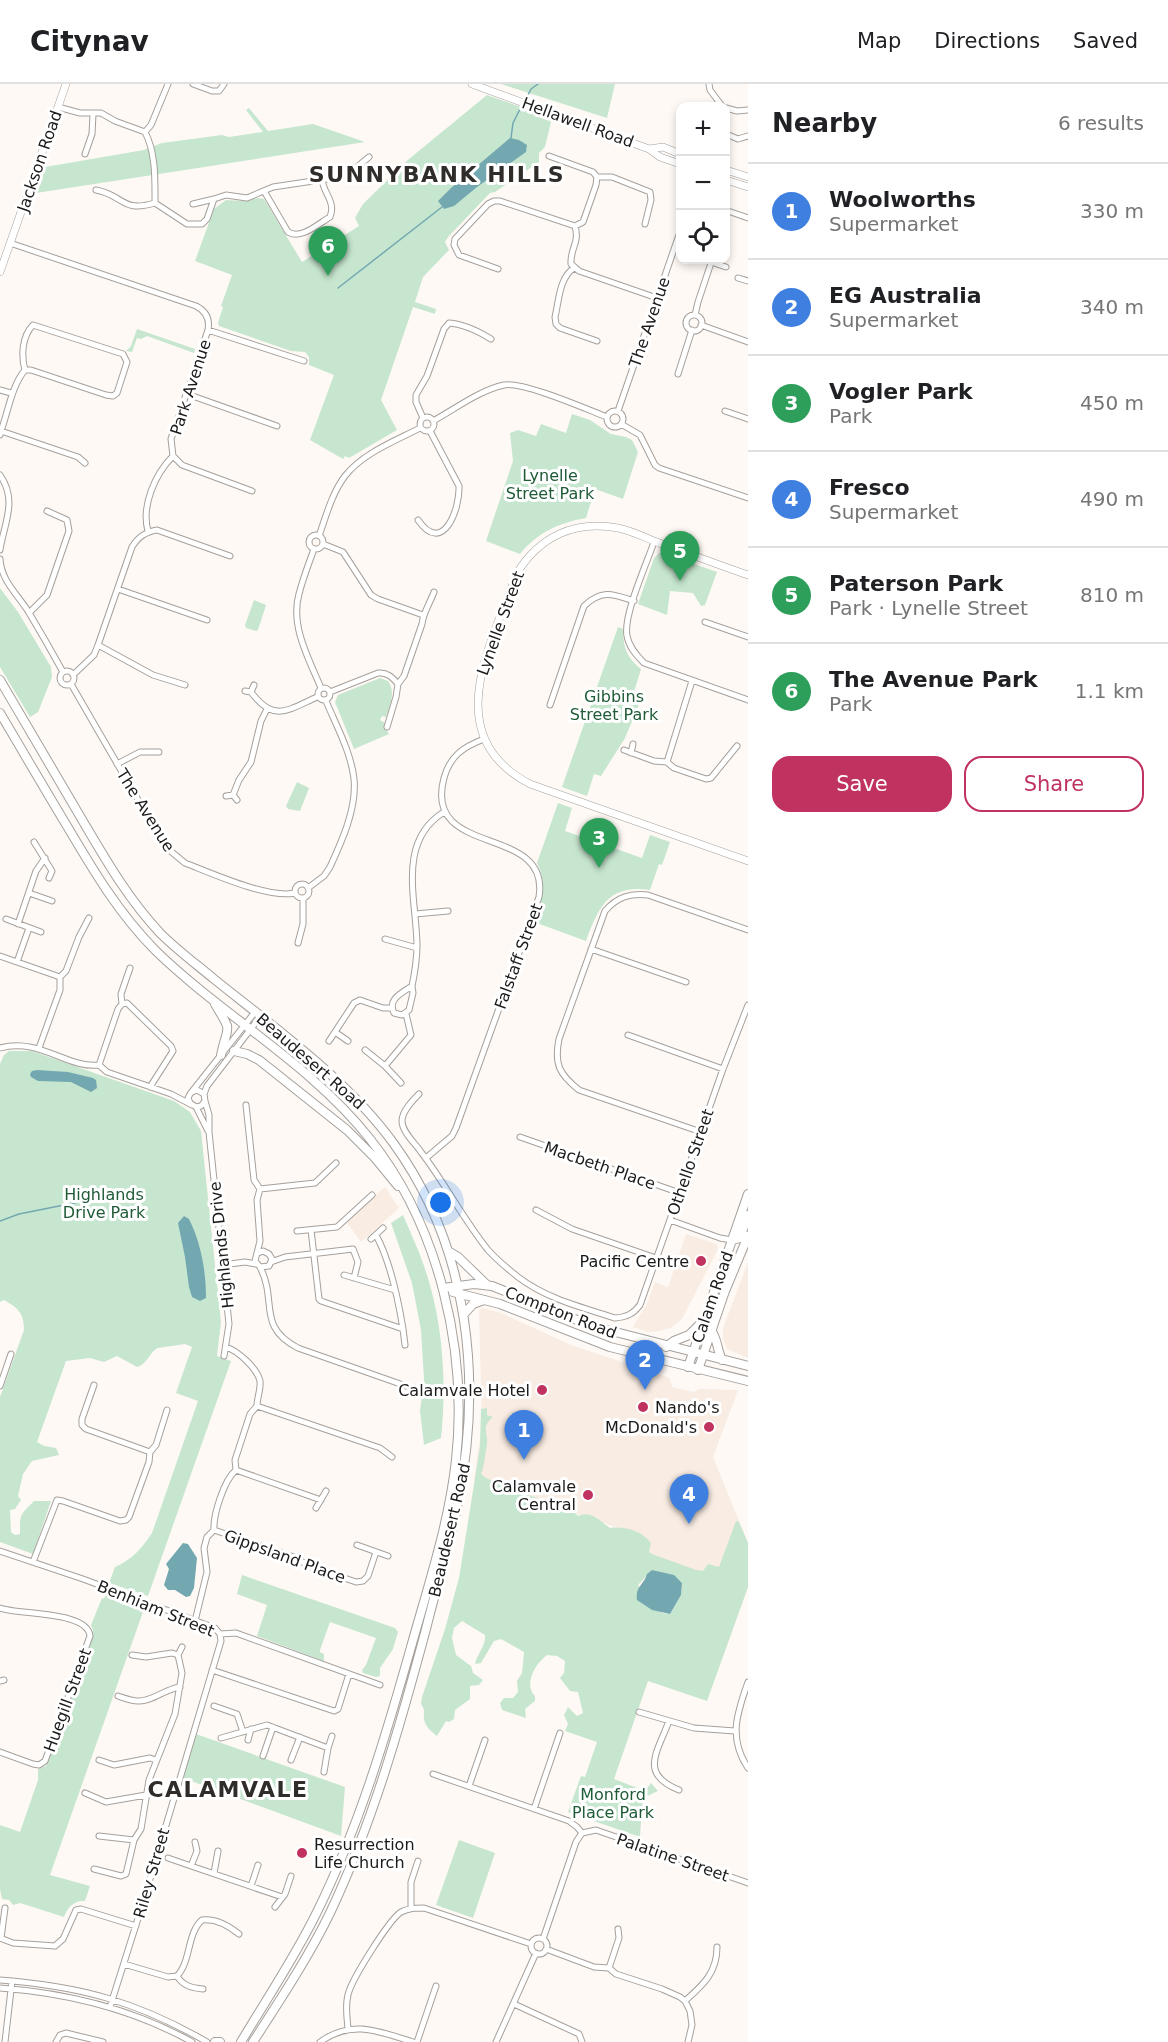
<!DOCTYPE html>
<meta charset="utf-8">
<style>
:root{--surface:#fff;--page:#f2f2f2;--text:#202124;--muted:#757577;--line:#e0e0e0;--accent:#c0325f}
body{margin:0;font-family:"DejaVu Sans",sans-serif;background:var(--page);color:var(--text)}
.controls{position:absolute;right:18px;top:18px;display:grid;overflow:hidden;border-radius:12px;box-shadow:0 3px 9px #0003}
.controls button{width:54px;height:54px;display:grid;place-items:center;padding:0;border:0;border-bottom:2px solid var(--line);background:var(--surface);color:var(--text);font:30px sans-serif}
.you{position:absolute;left:441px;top:1119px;width:21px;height:21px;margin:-15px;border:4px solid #fff;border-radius:50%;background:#1a73e8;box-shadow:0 0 0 9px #1a73e833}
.badge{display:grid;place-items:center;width:39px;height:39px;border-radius:50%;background:var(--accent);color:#fff;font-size:20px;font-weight:700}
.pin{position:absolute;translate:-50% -50px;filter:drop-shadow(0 2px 3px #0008)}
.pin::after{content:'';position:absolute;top:32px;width:21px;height:18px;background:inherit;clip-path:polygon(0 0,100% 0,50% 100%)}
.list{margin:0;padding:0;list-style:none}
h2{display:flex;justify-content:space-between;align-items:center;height:78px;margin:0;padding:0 24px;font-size:26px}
h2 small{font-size:20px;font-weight:400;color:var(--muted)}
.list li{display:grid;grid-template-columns:39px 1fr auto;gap:18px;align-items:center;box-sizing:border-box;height:96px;padding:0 24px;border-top:2px solid var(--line)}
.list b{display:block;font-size:22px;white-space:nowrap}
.list p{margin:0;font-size:20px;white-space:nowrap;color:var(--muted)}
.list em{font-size:20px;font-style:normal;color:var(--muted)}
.actions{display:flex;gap:12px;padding:18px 24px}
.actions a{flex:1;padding:14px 0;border:2px solid var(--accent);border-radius:18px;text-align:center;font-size:21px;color:var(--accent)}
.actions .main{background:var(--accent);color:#fff}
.icon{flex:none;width:33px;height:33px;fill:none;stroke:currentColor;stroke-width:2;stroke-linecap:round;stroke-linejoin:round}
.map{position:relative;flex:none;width:748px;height:1958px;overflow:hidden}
header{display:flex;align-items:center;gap:36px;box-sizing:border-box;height:84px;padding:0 30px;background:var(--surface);border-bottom:2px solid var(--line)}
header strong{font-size:28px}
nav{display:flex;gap:33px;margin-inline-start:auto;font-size:21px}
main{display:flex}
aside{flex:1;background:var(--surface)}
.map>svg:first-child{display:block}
.built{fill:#f8ece3}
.green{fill:#c6e6cf;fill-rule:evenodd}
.water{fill:#74a8b1}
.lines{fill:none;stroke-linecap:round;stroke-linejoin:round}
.stream{stroke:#74a8b1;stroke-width:1.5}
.minor-casing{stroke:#a5a09c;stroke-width:7}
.tertiary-casing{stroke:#a5a09c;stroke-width:8}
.primary-casing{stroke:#a5a09c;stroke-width:10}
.trunk-casing{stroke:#a5a09c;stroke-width:10}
.minor{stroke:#fff;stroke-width:5}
.tertiary{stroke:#fff;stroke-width:7}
.primary{stroke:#fff;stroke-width:8}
.trunk{stroke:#fff;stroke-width:8}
.poi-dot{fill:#c0325f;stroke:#fff;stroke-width:2}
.labels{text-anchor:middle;stroke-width:6;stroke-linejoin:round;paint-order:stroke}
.street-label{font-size:16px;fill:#1c1a19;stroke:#fff}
.park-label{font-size:16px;fill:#1f5b37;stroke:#fff}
.poi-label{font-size:16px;fill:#1c1a19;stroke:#fff;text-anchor:end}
.district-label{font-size:22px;font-weight:bold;letter-spacing:1.5px;fill:#302c29;stroke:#fff}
</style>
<header>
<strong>Citynav</strong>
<nav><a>Map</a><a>Directions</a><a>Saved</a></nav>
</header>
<main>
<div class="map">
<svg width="748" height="1958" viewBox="0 0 748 1958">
<rect width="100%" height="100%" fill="#fef9f4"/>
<path class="built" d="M385 1103 399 1124 361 1158 346 1137Z
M686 1150 717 1160 718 1165 682 1235 671 1244 659 1247 649 1248 633 1243 647 1220 655 1198 668 1203Z
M748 1178V1274L727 1265 723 1255V1244Z
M482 1224 501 1229 571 1261 667 1293 670 1295 672 1303 694 1308 699 1305 738 1306 713 1373 748 1459V1503L723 1572 634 1449 474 1396 482 1340 479 1227Z"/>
<path class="green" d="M501 0H615L607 34Z
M487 11 552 34 545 63 539 69V78L495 108 490 109 448 153 445 158 449 166 423 193 415 218 436 225 435 230 413 223 381 316 397 346 349 374 345 372 343 375 310 356 334 291 309 281V273L305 268 291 267 219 242 218 239 223 223 221 222 232 191 195 177 214 125 226 116 244 117 258 114 264 115 302 178 359 142 355 134 363 120 409 75Z
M249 24 268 47 313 40 365 58 36 109 45 83 144 66 162 59 222 51 229 53 263 48 246 26Z
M137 245 195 265 194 269 147 252 141 255 137 254 132 268 126 267 131 262Z
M572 330 590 336 611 350 626 353 632 356 638 368 623 415 595 405 586 434C559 439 538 448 520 470L486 457 513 377 510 349 518 346 536 352 541 340 566 349Z
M659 469H663L717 488 705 521 701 522 693 509 670 507 667 531 638 520 654 474Z
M0 504 18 528 51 583 52 593 38 628 30 633 0 583Z
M254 516 266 521 258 546 256 547 246 544 245 541Z
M618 543 623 545C623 563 627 574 641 585L634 608 643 611 625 654 601 692 594 690 587 712 562 703Z
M380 594 388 597C396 608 390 621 386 633L382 632 380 636 385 639 384 642 389 650 354 665 335 618 338 611Z
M297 698 309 704 300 727 288 725 286 722Z
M558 719 572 724 565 747 642 774 650 751 670 758 662 781 659 780 650 806C609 800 599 822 586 857L534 838C542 817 548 800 537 779Z
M9 967H32L174 1017 190 1028 201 1047 221 1238 217 1272 231 1277 148 1512 109 1499 115 1483C133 1475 141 1465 152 1449L198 1317 176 1309 192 1263 185 1260 158 1264C149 1268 148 1280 137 1283L117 1272 104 1278 90 1274 66 1277 37 1358 44 1362 56 1364 59 1371 32 1377 23 1390 18 1412 21 1416 15 1425 10 1426 11 1448 15 1451 20 1450C20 1431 19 1432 34 1417H51L33 1470 0 1458V1313L24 1246C24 1229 18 1224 4 1216L0 1218V980L4 971Z
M403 1131C410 1148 418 1164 424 1182 443 1236 447 1298 441 1354L424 1361 420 1327 424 1295 421 1246 412 1199 391 1139Z
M487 1324V1331L493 1333C481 1342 488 1349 487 1360 485 1370 485 1380 481 1390L486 1394 515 1407 569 1424 578 1432C591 1426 600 1437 610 1444 624 1442 641 1446 651 1459L649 1468 652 1470 696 1486 703 1487 708 1480 719 1483 736 1437 739 1438 748 1459V1503L707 1617 648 1597 614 1695 645 1707 651 1699 658 1707 645 1713 642 1721 640 1753 568 1728 581 1692 585 1693 597 1658 565 1647 568 1640 564 1631 568 1623 577 1632 583 1629 578 1608 570 1607 560 1594 564 1589 565 1577 557 1572 547 1571C536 1579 523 1600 535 1612V1617L525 1625 526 1634 502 1626 500 1619 504 1614H513L518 1608 517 1597 522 1589 524 1568 501 1555 494 1557 481 1579 475 1580C478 1568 486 1562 485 1551L462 1537 454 1544 452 1554 456 1571 471 1582 473 1589 483 1596 479 1601 470 1602V1615L455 1626 454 1635 449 1638 446 1637 437 1652C432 1648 425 1643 424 1635 423 1628 426 1627 421 1620L422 1613 445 1545 459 1494 480 1363 481 1325ZM652 1486 666 1490 682 1498 681 1511 670 1530 662 1529 638 1501Z
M242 1491 395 1544 398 1548 393 1565 380 1584V1592L376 1593 363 1589 362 1586 366 1581 376 1554 330 1538 320 1566V1568L324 1570V1577L257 1552 267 1521 237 1510Z
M105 1512 144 1525 50 1791 90 1802 85 1817C74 1816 67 1824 64 1833L20 1819 13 1821 9 1816 2 1815 0 1805V1741L20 1748 38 1696V1685L46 1682 93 1546 91 1541 102 1514 104 1515Z
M196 1650 345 1703 341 1752 183 1694Z
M459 1756 495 1769 473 1834 436 1821Z"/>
<path class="water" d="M510 54 519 56 527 61 526 68 477 103 454 122 444 125 438 117 451 104Z
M37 986 68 988 93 994 96 996 97 1004 91 1008 71 998 38 997 31 993 30 990 32 987Z
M184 1132 189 1135C201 1159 206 1187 206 1214L200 1217 192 1213 189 1203 185 1173 178 1139Z
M183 1459 188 1460 197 1474 194 1504 190 1512 186 1513 175 1506H168L164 1501 169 1485 166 1480Z
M652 1486 674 1491 682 1499 681 1511 670 1530 652 1526 637 1516C635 1502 644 1501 647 1490Z"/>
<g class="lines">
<path class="stream" d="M528 11 531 5 538 0
M511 54 513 39 521 23
M338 204 442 123
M0 1137 19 1130 84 1117"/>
<g class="minor-casing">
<path id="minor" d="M193 0 212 7H219L224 0
M709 0 710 6 722 22
M58 23 80 29H101L115 37 145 48C156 69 155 96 155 119L187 140H202L207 135 214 115 226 111 247 114 273 103 340 93 351 88 369 73
M726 24 737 27 748 26
M145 48 151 41 168 0
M726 50 738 55 748 52
M85 70 92 50 93 30
M549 72 593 88 597 93 596 101 583 138 575 142C580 159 570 164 571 180L579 187 657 214
M597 93H612L650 108 651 116 645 140
M96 106C124 111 121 129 155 119
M264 107 288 148C301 156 318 140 330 133 336 118 324 110 322 96
M193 120 214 115
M728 127 748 134
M10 159 196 222C206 227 210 235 208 246L171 355 173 372
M711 178 726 183
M574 184C559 194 559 217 555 233L556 240 560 244 597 257
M498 185 459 171 454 161 455 155 488 120 494 117H500L575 142
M738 194 748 197
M695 231 698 218 712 176
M686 239a8 8 0 1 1 16 0a8 8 0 1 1-16 0Z
M701 241 748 258
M208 246 304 277
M678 290 692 246
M0 306 11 309
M187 310 277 342
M607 335a8 8 0 1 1 16 0a8 8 0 1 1-16 0Z
M618 327 680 148
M725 327 748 335
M420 340a7 7 0 1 1 14 0a7 7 0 1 1-14 0Z
M423 334 416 318V311L427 292 444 245 449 239C464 240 478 247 491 255
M433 337C455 325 480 306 504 301 522 297 586 325 607 333
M621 340 640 351 655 381 659 384 748 414
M1 347C8 328 12 301 25 286 21 272 22 252 33 241L123 270 127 278 117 309 113 312 106 311 31 286H25
M0 351 1 347 78 373 85 379
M173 372 182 381 252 407
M0 391C18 417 4 439 0 466
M418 436C443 472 460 425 459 402L430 347
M148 447C141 422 155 390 173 372
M309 458a7 7 0 1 1 14 0a7 7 0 1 1-14 0Z
M319 452C326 432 332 409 345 392 363 369 395 357 420 344
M654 458C647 479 623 531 627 552 629 563 636 571 644 579L748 616
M323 460 343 468 371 511 378 515 423 531
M314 465C309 479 303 494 299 510 290 542 309 575 321 604
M0 475C1 496 17 510 28 527 40 547 52 568 63 588
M118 505 207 536
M29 529 47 511 69 447 67 436 47 427
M705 538 748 553
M98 561 153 591 185 601
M60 594a7 7 0 1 1 14 0a7 7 0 1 1-14 0Z
M73 591 94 571 98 561 132 463C138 453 145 448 157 446L230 472
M692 597 667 678 674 684 706 695 711 694 737 662
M71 600 162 757 168 765 185 779C211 789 268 815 295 809
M398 600 404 592 422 540C423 529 430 519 434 508
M318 610a6 6 0 1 1 12 0a6 6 0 1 1-12 0Z
M245 607 251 608 254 601
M251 608C274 639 288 626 317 613
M330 608 378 589C387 588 392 593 398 600L396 613 387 643
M550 621 584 522C602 505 613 510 634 517
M624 666 654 677 667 678
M631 669 633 660
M117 680 140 668H159
M233 711 239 696 251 678 261 637 267 625
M226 712 233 711 237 716
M34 758 52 787 49 794
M295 807a7 7 0 1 1 14 0a7 7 0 1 1-14 0Z
M308 804 324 792 330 783C342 757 357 724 354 695 351 668 336 641 326 617
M29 809 52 817
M415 830 448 827
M6 835 41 848
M18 840 36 787 45 774
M385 855 417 864
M298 859 303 840V814
M591 865 686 898
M0 872 60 893
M17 878 29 844
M412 902C415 888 417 874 417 860 416 814 397 757 444 728
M412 902 413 909 409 926 402 931 394 929C387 915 402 909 412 902Z
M122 920 121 910 130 884
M335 948 348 957
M628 951 723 985
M329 957 354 919 360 916 383 924H392
M0 964C39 953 68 985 99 981L107 988 171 1010 192 1021
M39 964 60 906V893L66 887 79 853 89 834
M365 966 385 982 401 999
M99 981 118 925 122 920 127 919 171 962 173 967 150 1003
M385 982 411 951 406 930
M192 1008 197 1006 204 1010 205 1017 201 1022 196 1023 190 1019 188 1014 190 1010 255 928
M204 1010 207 1002 260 933
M419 1010C413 1016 402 1027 402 1037 402 1048 415 1059 421 1068 445 1099 463 1135 488 1166 497 1176 508 1185 518 1193 547 1215 581 1223 615 1234 627 1233 633 1230 640 1221L723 985 748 921
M205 1017 209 1031V1048L229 1240 224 1272
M246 1021 254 1096 260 1105 257 1116 260 1157 255 1177 260 1183 269 1182 272 1175 269 1170 263 1167 258 1169
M196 1023 208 1047
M701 1048 579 1006C559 990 554 980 559 955L605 827C617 813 630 809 648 811L748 846
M520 1053 680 1109
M426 1074 452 1052 456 1044 539 813C551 739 422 775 444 694 450 672 463 663 484 655
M260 1105 315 1099 336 1079
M536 1126 572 1145 656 1174
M670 1136 720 1154 732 1156
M311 1146 319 1215 321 1217 403 1245C398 1214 391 1179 376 1151
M297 1147 337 1143 372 1111
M371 1155 383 1144
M271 1178 285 1173 353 1165 358 1178 354 1194
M222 1181 245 1178 256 1180
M260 1183C278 1218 256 1242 298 1264L406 1302
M344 1191 395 1206
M403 1245 405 1261
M94 1301 82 1335V1341L86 1345 150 1368
M0 1302 11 1270
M257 1322 380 1364 392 1373
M236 1386 321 1416
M316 1424 326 1407
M214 1446 294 1473 309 1482 356 1498 363 1497 368 1492 376 1468
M357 1461 388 1472
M0 1467 83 1495 215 1544 220 1550 236 1549 380 1601
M33 1478 57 1416 63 1417 120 1437 126 1436 129 1433 149 1378 150 1368 156 1361 167 1326
M0 1524C20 1531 88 1527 90 1552L45 1677 39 1681 33 1680 0 1668
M195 1537 207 1488 204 1464 207 1453 214 1446C213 1431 224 1396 236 1386L235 1376 250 1330 257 1322C257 1314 261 1305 260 1297 257 1284 238 1267 226 1263
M132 1571 146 1573 172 1569 178 1571
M212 1586 334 1627 338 1625 349 1590
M0 1597 4 1596
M748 1598C737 1629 728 1654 748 1684
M118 1612C124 1614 131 1617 138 1617 151 1618 165 1605 180 1603
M214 1622 237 1630 243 1648
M639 1628 694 1644 735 1647
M669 1637C657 1669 639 1690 679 1706
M221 1654 267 1641 328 1664 324 1688
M248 1656 251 1645
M328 1664 332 1652
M263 1672 273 1643
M99 1676 114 1681 150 1674 156 1676
M291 1676 300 1653
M433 1690 569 1737 577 1743 582 1749
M469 1702 485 1656
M85 1709 106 1718 146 1711
M534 1725 560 1649
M582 1749 596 1746 748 1799
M99 1752 134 1756
M195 1758 197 1767 191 1782 282 1813
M168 1774 191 1782
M94 1785 121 1792 126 1790 134 1756 141 1745 149 1696 175 1630 182 1589 178 1571 182 1563
M214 1789 218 1767
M251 1802 258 1781
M275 1823 285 1810 291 1792
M411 1824V1798L418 1777
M0 1854 13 1859 55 1862 63 1855 76 1826 81 1825 136 1842
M1 1854 5 1824
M531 1862a8 8 0 1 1 16 0a8 8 0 1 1-16 0Z
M543 1855 576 1758 582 1749
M546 1865 594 1883 609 1884 616 1890 662 1905 680 1913 685 1917 690 1927 692 1941 688 1958
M124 1880 168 1893 177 1892C191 1878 187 1849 202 1836 216 1834 229 1842 239 1850
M609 1884 619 1854 618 1845
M177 1892C183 1902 192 1904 203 1905
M0 1896C80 1902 138 1918 207 1958
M0 1904C67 1909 133 1925 192 1958
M685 1917C703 1901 717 1889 717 1863
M514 1920 579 1950 582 1958
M110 1923 141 1825 221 1557 220 1550
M348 1944C347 1934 345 1922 348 1911 351 1896 389 1836 401 1828 409 1824 415 1824 424 1824L531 1860
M5 1958 12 1897
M56 1958 60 1951 66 1949 103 1958
M320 1958C352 1935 378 1947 413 1958
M417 1958 436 1902
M496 1958 536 1869"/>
</g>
<g class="tertiary-casing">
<path id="tertiary" d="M472 0 649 65 660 73 680 80
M649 65 663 63 680 70
M726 86 748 93
M726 96 748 103
M0 188 66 0
M748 491C719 481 690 470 662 460 648 455 633 447 618 444 575 436 540 452 517 489 491 561 438 652 530 700L748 777"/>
</g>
<g class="primary-casing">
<path id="primary" d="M732 1156 740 1154 748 1131
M443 1204 474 1200 492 1202 592 1242 748 1282
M453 1208 500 1220 610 1263 748 1297
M711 1246C718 1256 717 1266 722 1276
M666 1263 674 1257 689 1251 700 1240
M688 1283 748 1110
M698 1286 725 1207 748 1152"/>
</g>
<g class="trunk-casing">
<path id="trunk" d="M0 596C28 644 56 691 84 739 107 778 129 816 160 849 177 866 196 880 214 895 276 945 348 996 394 1060 470 1165 483 1299 457 1423 449 1464 436 1504 426 1545 400 1642 373 1738 330 1829 308 1874 280 1916 253 1958
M0 629C22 666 44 704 67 742 93 786 119 830 156 867 224 933 311 980 370 1055 439 1142 468 1266 456 1376 449 1440 428 1502 411 1563 385 1655 358 1746 315 1832 293 1876 266 1916 241 1958
M215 920C233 950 228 939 221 971
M234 967 247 970 259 976 347 1046 375 1074 398 1102
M448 1167 458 1173 487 1201
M464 1230 473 1220 484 1216
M215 1958H220"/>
</g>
<use href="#minor" class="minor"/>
<use href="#tertiary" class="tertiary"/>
<use href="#primary" class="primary"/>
<use href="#trunk" class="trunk"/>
</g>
<g class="poi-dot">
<circle cx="701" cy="1177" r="6"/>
<circle cx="542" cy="1306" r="6"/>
<circle cx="643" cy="1323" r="6"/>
<circle cx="709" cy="1343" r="6"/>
<circle cx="588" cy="1411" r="6"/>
<circle cx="302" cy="1769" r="6"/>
</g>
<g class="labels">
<g class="street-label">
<text transform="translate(578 38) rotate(20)" y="6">Hellawell Road</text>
<text transform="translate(39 77) rotate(-71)" y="6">Jackson Road</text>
<text transform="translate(649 238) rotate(-71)" y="6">The Avenue</text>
<text transform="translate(190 303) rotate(-72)" y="6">Park Avenue</text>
<text transform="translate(500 539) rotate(-70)" y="6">Lynelle Street</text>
<text transform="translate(146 726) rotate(58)" y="6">The Avenue</text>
<text transform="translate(518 872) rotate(-70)" y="6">Falstaff Street</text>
<text transform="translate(311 977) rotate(41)" y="6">Beaudesert Road</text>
<text transform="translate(690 1078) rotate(-71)" y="6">Othello Street</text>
<text transform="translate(600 1081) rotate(19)" y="6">Macbeth Place</text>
<text transform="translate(221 1161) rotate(-96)" y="6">Highlands Drive</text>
<text transform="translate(712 1213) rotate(-71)" y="6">Calam Road</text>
<text transform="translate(561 1228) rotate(21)" y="6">Compton Road</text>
<text transform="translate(449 1446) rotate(-77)" y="6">Beaudesert Road</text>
<text transform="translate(285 1472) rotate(20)" y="6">Gippsland Place</text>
<text transform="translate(156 1524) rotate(22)" y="6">Benhiam Street</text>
<text transform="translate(67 1616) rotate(-70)" y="6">Huegill Street</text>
<text transform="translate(673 1773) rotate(19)" y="6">Palatine Street</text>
<text transform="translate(151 1789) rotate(-74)" y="6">Riley Street</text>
</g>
<g class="park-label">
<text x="550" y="397">Lynelle<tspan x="550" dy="18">Street Park</tspan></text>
<text x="614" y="618">Gibbins<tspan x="614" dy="18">Street Park</tspan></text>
<text x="104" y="1116">Highlands<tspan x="104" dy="18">Drive Park</tspan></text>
<text x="613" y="1716">Monford<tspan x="613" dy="18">Place Park</tspan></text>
</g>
<g class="poi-label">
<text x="689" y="1183">Pacific Centre</text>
<text x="530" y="1312">Calamvale Hotel</text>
<text x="655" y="1329" text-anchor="start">Nando's</text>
<text x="697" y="1349">McDonald's</text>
<text x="576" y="1408">Calamvale<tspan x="576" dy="18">Central</tspan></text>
<text x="314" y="1766" text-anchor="start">Resurrection<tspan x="314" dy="18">Life Church</tspan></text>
</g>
<g class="district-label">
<text x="437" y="98">SUNNYBANK HILLS</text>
<text x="228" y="1713">CALAMVALE</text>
</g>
</g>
</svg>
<div class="controls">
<button>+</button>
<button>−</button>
<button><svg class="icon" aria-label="locate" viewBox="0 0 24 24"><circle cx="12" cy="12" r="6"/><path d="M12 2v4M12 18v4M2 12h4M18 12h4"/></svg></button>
</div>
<div class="you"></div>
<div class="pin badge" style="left:524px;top:1376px;background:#3f7fe0">1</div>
<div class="pin badge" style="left:645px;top:1306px;background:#3f7fe0">2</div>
<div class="pin badge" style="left:599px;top:784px;background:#2e9e5b">3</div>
<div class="pin badge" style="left:689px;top:1440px;background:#3f7fe0">4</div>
<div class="pin badge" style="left:680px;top:497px;background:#2e9e5b">5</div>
<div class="pin badge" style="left:328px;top:192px;background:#2e9e5b">6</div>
</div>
<aside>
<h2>Nearby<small>6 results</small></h2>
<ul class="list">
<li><span class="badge" style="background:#3f7fe0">1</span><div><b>Woolworths</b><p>Supermarket</p></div><em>330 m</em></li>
<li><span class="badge" style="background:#3f7fe0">2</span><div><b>EG Australia</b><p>Supermarket</p></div><em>340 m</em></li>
<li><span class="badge" style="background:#2e9e5b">3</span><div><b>Vogler Park</b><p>Park</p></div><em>450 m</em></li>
<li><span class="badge" style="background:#3f7fe0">4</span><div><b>Fresco</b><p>Supermarket</p></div><em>490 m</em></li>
<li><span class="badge" style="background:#2e9e5b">5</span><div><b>Paterson Park</b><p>Park · Lynelle Street</p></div><em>810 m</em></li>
<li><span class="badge" style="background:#2e9e5b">6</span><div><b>The Avenue Park</b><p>Park</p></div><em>1.1 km</em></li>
</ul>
<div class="actions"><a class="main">Save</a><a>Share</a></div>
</aside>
</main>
